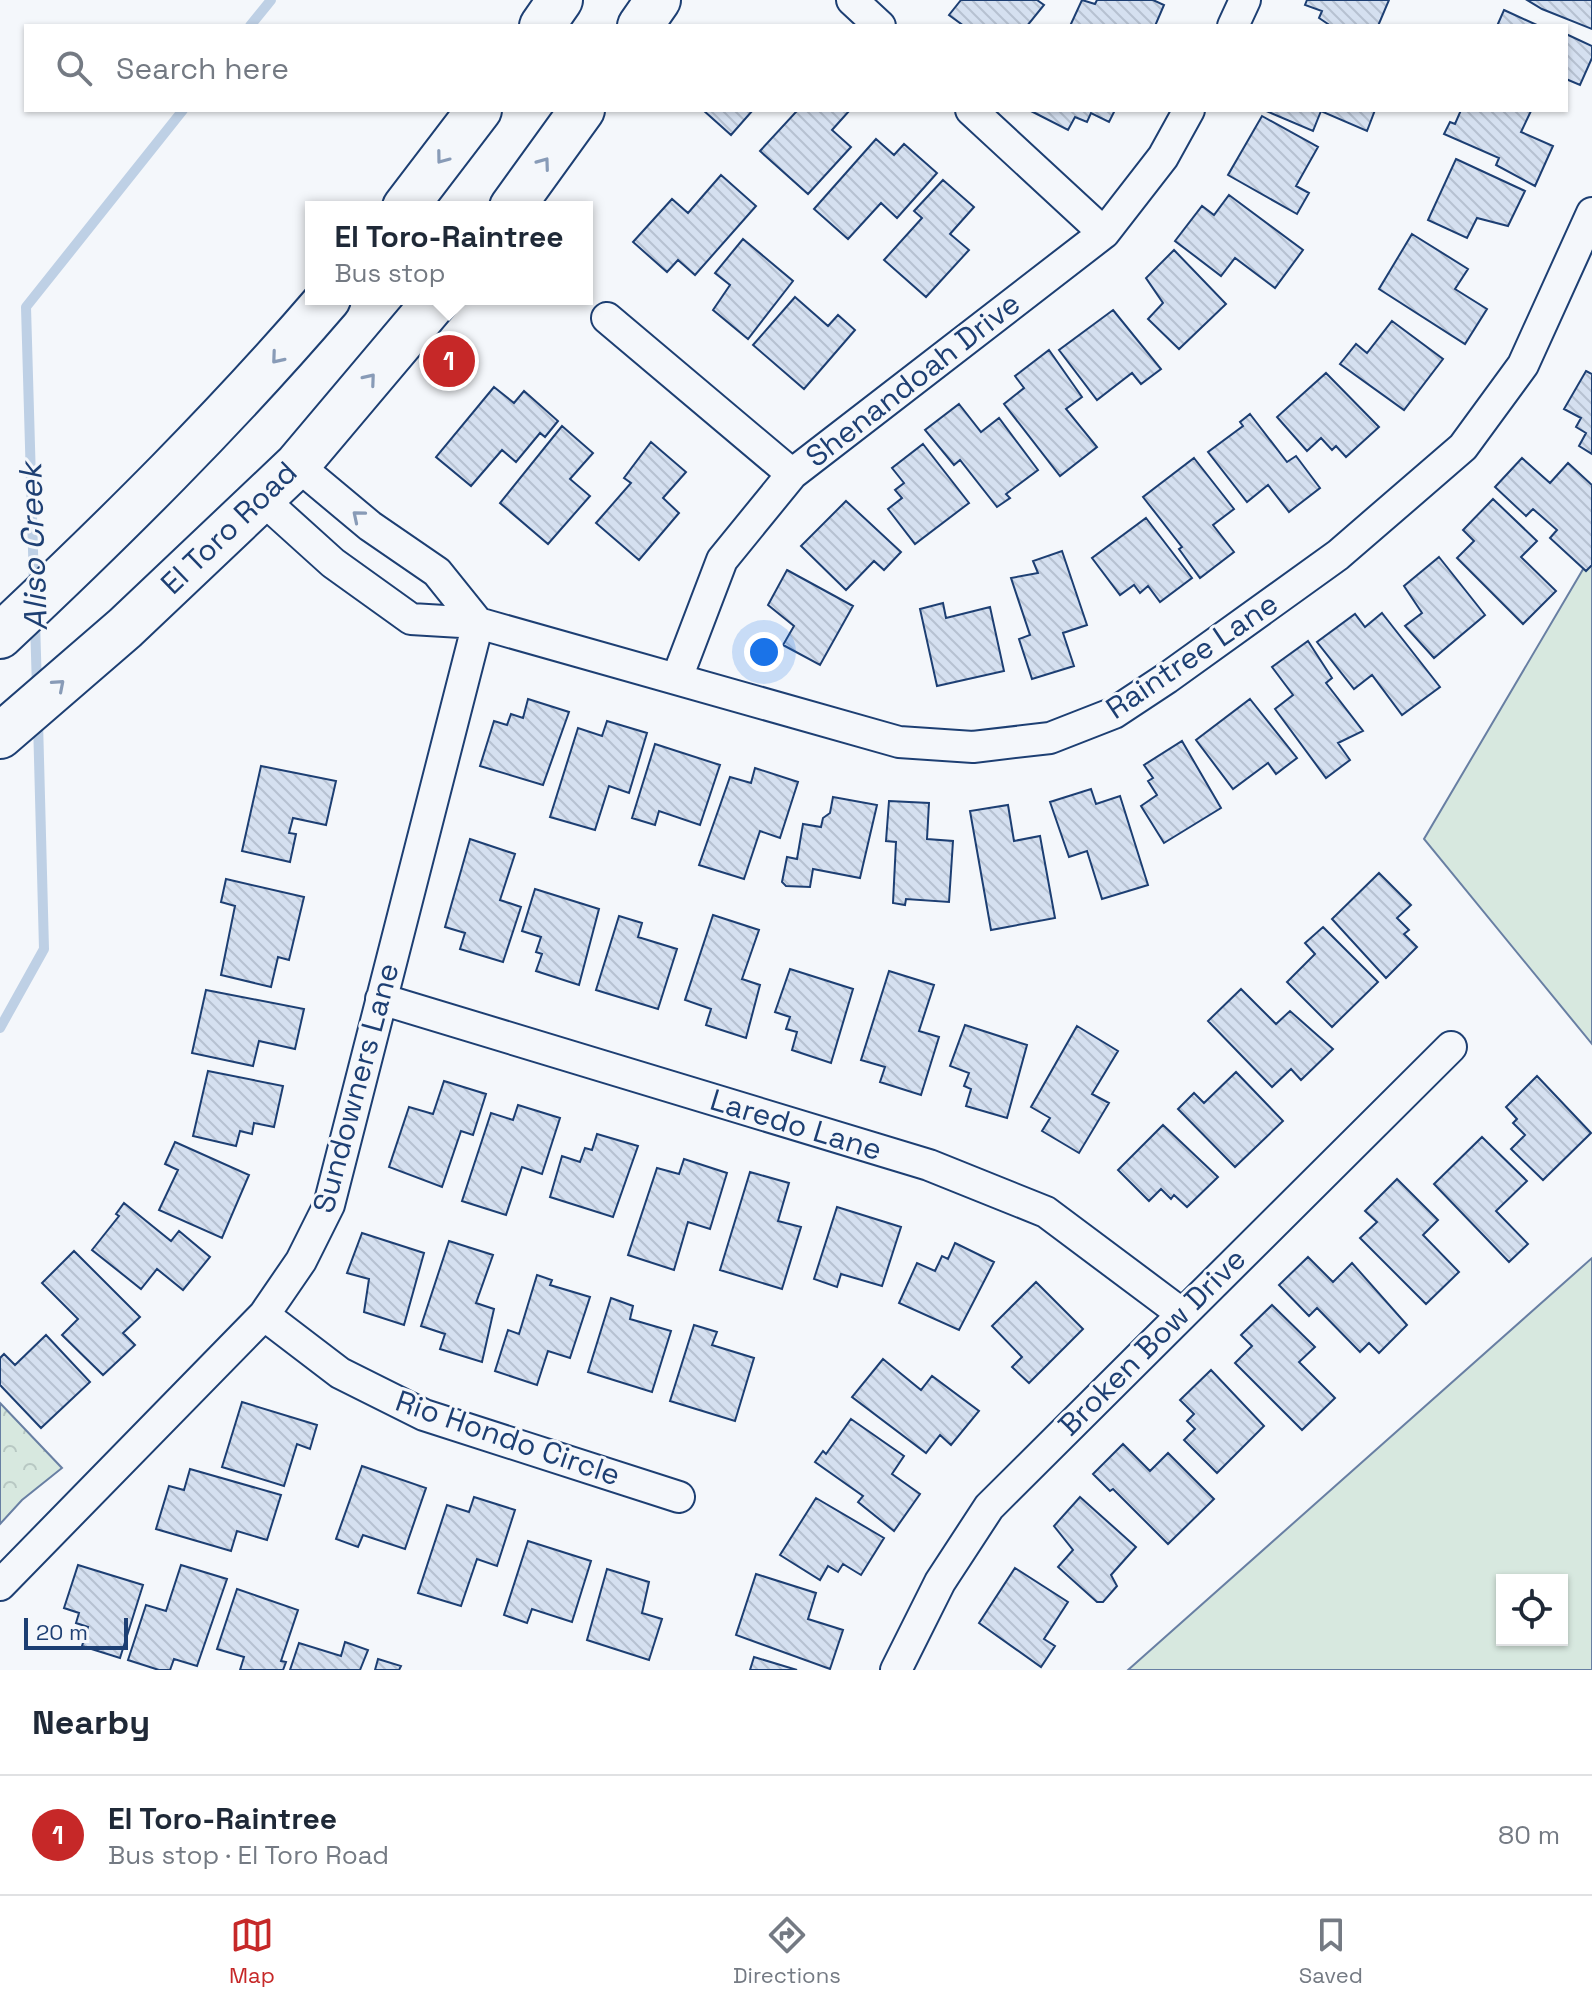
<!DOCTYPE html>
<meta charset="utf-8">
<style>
:root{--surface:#fff;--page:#f6f6f7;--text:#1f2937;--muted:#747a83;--line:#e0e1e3;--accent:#c62828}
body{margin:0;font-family:"Space Grotesk",sans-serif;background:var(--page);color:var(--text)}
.controls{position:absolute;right:24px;bottom:24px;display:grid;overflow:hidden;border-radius:0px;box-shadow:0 2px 6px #0004}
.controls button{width:72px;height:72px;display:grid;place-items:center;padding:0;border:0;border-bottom:2px solid var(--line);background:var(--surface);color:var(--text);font:40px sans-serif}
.scale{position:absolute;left:24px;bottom:20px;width:104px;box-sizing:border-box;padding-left:8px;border:4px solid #1d3f73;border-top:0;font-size:22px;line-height:28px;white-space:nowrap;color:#1d3f73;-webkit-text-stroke:6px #f4f7fb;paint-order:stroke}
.you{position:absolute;left:764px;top:652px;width:28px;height:28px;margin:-20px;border:6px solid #fff;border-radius:50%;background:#1a73e8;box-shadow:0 0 0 12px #1a73e833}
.badge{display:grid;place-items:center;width:52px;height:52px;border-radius:50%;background:var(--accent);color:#fff;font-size:26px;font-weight:700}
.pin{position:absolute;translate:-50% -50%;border:4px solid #fff;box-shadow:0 2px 8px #0006}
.popup{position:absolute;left:305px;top:201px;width:288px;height:104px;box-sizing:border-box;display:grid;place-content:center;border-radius:0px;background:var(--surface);filter:drop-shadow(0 2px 6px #0005);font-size:26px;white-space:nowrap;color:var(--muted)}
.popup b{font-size:30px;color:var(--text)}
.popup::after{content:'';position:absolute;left:50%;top:100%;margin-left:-16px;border:16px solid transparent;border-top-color:var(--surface)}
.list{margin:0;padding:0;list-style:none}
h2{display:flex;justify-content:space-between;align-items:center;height:104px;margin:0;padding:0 32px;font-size:34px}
h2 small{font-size:26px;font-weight:400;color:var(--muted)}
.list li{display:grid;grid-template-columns:52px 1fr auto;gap:24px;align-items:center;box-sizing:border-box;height:120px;padding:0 32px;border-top:2px solid var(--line)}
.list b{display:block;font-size:30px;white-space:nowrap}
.list p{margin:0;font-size:26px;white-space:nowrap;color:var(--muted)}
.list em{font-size:26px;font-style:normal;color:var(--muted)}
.icon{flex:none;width:44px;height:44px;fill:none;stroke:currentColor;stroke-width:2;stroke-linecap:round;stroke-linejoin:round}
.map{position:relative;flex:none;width:1592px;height:1670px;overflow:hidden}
.search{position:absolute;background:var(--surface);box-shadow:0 2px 6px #0004;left:24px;right:24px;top:24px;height:88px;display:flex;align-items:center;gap:20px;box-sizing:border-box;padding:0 28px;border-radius:0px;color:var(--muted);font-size:30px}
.sheet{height:224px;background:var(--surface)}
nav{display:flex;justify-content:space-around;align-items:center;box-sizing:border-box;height:112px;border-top:2px solid var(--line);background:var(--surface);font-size:22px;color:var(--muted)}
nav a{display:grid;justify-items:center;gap:4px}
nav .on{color:var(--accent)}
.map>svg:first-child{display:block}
.grass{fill:#d7e8df;stroke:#687fa3;stroke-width:2;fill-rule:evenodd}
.park{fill:url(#park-crowns);stroke:#687fa3;stroke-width:2}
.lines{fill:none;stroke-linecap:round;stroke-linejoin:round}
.stream{stroke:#bed0e5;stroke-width:10}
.building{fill:url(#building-back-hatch);stroke:#1d3f73;stroke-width:2}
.minor-casing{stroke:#1d3f73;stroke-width:34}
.primary-casing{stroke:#1d3f73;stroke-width:48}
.minor{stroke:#f4f7fb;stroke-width:30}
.primary{stroke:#f4f7fb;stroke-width:44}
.oneway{stroke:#889bb7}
.labels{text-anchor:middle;stroke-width:6;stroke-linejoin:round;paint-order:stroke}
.street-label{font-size:30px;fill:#1d3f73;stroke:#f4f7fb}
.water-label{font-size:32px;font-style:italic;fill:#1d3f73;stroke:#f4f7fb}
</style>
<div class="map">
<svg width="1592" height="1670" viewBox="0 0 1592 1670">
<defs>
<pattern id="park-crowns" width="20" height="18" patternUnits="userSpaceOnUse" patternTransform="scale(2)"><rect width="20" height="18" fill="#d7e8df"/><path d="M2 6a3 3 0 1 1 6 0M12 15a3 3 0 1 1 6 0" fill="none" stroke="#b8c8c3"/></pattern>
<pattern id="building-back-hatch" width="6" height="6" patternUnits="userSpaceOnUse" patternTransform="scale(2)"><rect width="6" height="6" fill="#d5e0f0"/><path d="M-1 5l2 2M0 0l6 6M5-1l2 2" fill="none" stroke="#b6c1d1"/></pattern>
</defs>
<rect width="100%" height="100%" fill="#f4f7fb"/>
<path class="grass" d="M1592 554V1044L1424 839Z
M1592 1258V1670H1128ZM1502 1580H1562V1640H1502Z"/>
<path class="park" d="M0 1403 62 1468 22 1500 0 1524Z"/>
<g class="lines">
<path class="stream" d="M250 26 271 0
M34 585 26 307 183 110
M35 621 37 689
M0 1028 44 949 38 721"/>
</g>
<path class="building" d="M961 0H1037L1044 5 1027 26H964L949 15Z
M1082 0 1095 4 1097 0H1153L1164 5 1155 26H1070Z
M1307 0H1389L1378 26H1331L1319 18 1322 11 1305 5Z
M1527 0H1592V29L1542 9Z
M1504 10 1539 26H1497Z
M1566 34 1592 46V58L1580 85 1566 79Z
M703 110H753L731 135Z
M793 110H850L832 130 851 147 808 194 760 151 796 112Z
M1029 110H1115L1109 122 1091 113 1087 122 1075 117 1068 130Z
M1264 110H1375L1367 131 1321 111 1313 131Z
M1461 110 1531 111 1521 132 1553 146 1535 186 1496 165 1499 158 1444 134 1450 122 1455 124Z
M1262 116 1318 147 1296 186 1309 193 1297 214 1228 175Z
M876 139 894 155 904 144 937 173 897 218 881 203 848 239 814 209Z
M1456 159 1525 191 1508 226 1477 218 1467 238 1428 220Z
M721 175 756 206 695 275 678 260 667 272 633 242 672 199 688 213Z
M943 180 974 207 950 234 969 250 926 297 884 260 922 218 914 211Z
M1229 195 1303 250 1275 288 1235 258 1221 276 1175 241 1202 206 1214 215Z
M1412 234 1468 269 1455 289 1487 309 1465 344 1379 289Z
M743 239 793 281 748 339 713 310 730 285 715 273Z
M1174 250 1226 304 1179 349 1148 319 1163 303 1146 278Z
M795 297 828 326 838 315 855 330 804 389 753 345Z
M1113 310 1161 369 1141 384 1132 373 1097 400 1059 350Z
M1392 321 1443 359 1404 410 1340 364 1356 344 1367 353Z
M1049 350 1082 397 1066 409 1097 447 1060 476 1004 404 1024 388 1015 376Z
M1586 371 1592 374V454L1579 446 1586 433 1576 427 1581 418 1564 409Z
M1326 373 1379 427 1346 457 1336 446 1332 450 1321 438 1307 451 1277 417Z
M494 387 514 403 524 391 558 421 545 437 540 433 516 462 502 450 471 486 436 457Z
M959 404 981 432 999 418 1038 470 1006 494 1010 498 997 507 960 460 954 465 925 430Z
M1250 414 1287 462 1296 456 1320 488 1289 512 1268 485 1247 502 1208 452 1243 426 1240 422Z
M562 426 593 453 570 479 590 496 548 544 500 503Z
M651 442 686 472 663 498 679 513 639 560 596 523 631 483 624 478Z
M923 444 969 503 915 544 888 509 902 498 895 490 904 483 892 468Z
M1194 458 1234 509 1213 525 1234 552 1200 578 1179 549 1182 547 1143 497Z
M1522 458 1550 483 1568 463 1592 485V565L1586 571 1550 538 1557 530 1533 509 1526 516 1495 487Z
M1493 499 1537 541 1521 557 1556 591 1523 624 1457 558 1474 541 1463 530Z
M846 501 901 552 884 570 874 561 846 590 801 546Z
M1146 518 1192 578 1160 602 1148 586 1140 593 1134 585 1120 595 1092 558Z
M1062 551 1087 625 1063 633 1074 666 1032 679 1019 639 1030 635 1011 578 1038 573 1033 561Z
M1439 557 1485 615 1434 658 1405 626 1422 613 1404 586Z
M787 570 853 606 820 665 783 645 794 626 768 605Z
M943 603 946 618 990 607 1004 671 937 686 920 609Z
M1382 613 1440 687 1402 715 1372 675 1354 689 1317 642 1355 614 1365 627Z
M1308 641 1332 678 1326 683 1363 731 1338 743 1350 760 1326 778 1275 709 1293 695 1272 667Z
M528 699 569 712 543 785 480 766 494 721 507 725 511 714 523 718Z
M1250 699 1297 758 1276 774 1268 763 1233 789 1196 740Z
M607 721 647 733 629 793 609 786 595 830 550 817 578 728 602 736Z
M1182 741 1221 808 1164 843 1141 806 1157 795 1148 781 1153 778 1144 765Z
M655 744 720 765 700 825 659 811 655 825 632 818Z
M261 766 336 781 326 825 293 818 289 833 296 834 290 862 242 851Z
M755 768 798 782 780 838 760 831 744 879 699 865 730 777 751 783Z
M1091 789 1096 804 1120 796 1148 885 1102 899 1087 851 1069 857 1050 802Z
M833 797 877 805 860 878 813 869 810 887 786 886 782 882 787 857 797 859 803 824 821 827 823 818 830 813Z
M889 801 929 803 927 839 953 841 949 902 906 899 905 905 893 903 896 842 886 841Z
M1008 805 1014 841 1040 836 1055 918 991 930 970 811Z
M470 839 515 854 500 900 521 907 503 962 460 949 465 933 445 927Z
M1379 873 1411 905 1397 918 1409 930 1404 934 1417 947 1386 978 1332 919Z
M226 879 304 897 289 960 278 957 271 987 221 975 235 906 221 902Z
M535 889 599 909 579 985 536 971 542 954 536 952 541 937 522 931Z
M713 915 759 930 742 979 760 985 746 1038 706 1025 711 1009 685 1000Z
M619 916 642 923 638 937 677 949 658 1009 596 990Z
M1323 927 1378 982 1332 1027 1287 982 1315 954 1305 943Z
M790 969 853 989 831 1063 792 1050 797 1032 786 1029 790 1017 775 1012Z
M889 971 934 985 919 1031 939 1037 921 1095 880 1082 885 1067 861 1060Z
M1241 989 1276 1024 1290 1011 1333 1049 1301 1080 1291 1069 1272 1087 1208 1021Z
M206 990 304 1009 295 1049 259 1041 253 1066 192 1053Z
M965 1025 1027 1045 1007 1118 966 1106 971 1089 964 1086 969 1073 950 1066Z
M1077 1026 1118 1051 1092 1094 1109 1103 1079 1153 1042 1131 1050 1118 1031 1107Z
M208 1071 283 1086 274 1127 254 1123 252 1134 240 1131 236 1146 193 1136Z
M1236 1072 1283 1121 1235 1167 1178 1109 1194 1093 1204 1103Z
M1537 1076 1591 1133 1543 1180 1511 1149 1525 1135 1513 1123 1517 1119 1506 1107Z
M444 1081 486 1094 473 1135 461 1131 442 1187 389 1167 409 1107 433 1114Z
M518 1105 560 1118 542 1174 522 1167 506 1215 462 1201 491 1113 513 1120Z
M1163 1125 1218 1177 1187 1207 1174 1195 1171 1199 1161 1189 1149 1201 1118 1170Z
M597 1134 638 1146 613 1217 550 1197 562 1156 580 1162 585 1148 592 1150Z
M1482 1137 1527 1181 1496 1211 1528 1244 1509 1262 1434 1184Z
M175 1142 249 1175 222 1238 159 1210 178 1170 165 1164Z
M684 1159 727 1173 710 1229 688 1222 674 1270 628 1255 657 1168 679 1174Z
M750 1172 789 1183 778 1221 801 1227 782 1289 720 1270Z
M1397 1179 1438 1220 1423 1235 1459 1272 1426 1304 1360 1238 1377 1222 1365 1211Z
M124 1203 171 1241 179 1231 210 1257 183 1290 157 1269 141 1289 92 1250 119 1216 116 1214Z
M837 1207 901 1227 882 1286 841 1274 837 1287 814 1279Z
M362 1233 424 1253 404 1325 364 1312 369 1279 347 1273Z
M449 1241 493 1255 476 1303 494 1309 482 1362 440 1349 445 1334 421 1326Z
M955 1243 994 1262 959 1330 899 1303 917 1263 935 1271 942 1256 948 1259Z
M74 1251 140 1317 123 1333 135 1345 103 1375 62 1335 78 1319 42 1283Z
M1308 1257 1333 1282 1352 1263 1407 1325 1379 1353 1369 1343 1360 1352 1317 1308 1309 1316 1279 1285Z
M537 1275 552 1280 550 1285 590 1297 570 1358 548 1351 537 1385 495 1371 508 1330 519 1334Z
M1036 1282 1083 1329 1029 1383 1012 1367 1022 1357 992 1326Z
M611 1298 633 1306 630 1319 671 1331 652 1392 588 1372Z
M1272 1305 1315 1347 1299 1362 1335 1398 1302 1430 1235 1363 1252 1346 1241 1335Z
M694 1325 717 1332 712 1345 754 1358 735 1421 670 1401Z
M46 1335 90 1382 41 1428 0 1385V1358L4 1354 15 1365Z
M883 1359 921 1390 932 1376 979 1411 951 1445 940 1435 926 1453 852 1397Z
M1211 1370 1264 1426 1217 1473 1184 1440 1195 1429 1187 1421 1194 1414 1180 1400Z
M242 1402 317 1425 310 1449 297 1444 284 1486 222 1467Z
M851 1419 904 1456 892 1474 920 1494 894 1531 858 1502 863 1496 815 1462 823 1451 826 1454Z
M1123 1444 1150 1471 1168 1453 1214 1499 1168 1544 1113 1489 1110 1491 1093 1474Z
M362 1466 426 1488 405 1549 363 1535 358 1547 336 1539Z
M190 1469 281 1495 267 1540 237 1531 231 1551 156 1529 169 1486 184 1490Z
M474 1497 515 1510 497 1566 477 1559 461 1606 418 1593 447 1505 469 1512Z
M1080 1497 1136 1547 1111 1575 1117 1586 1103 1602H1097L1058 1567 1073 1550 1054 1526Z
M816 1498 884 1538 861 1575 843 1564 838 1572 828 1566 820 1580 780 1555Z
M528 1541 591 1561 572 1622 532 1609 527 1623 504 1615Z
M78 1565 143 1585 120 1658 82 1646 88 1627 76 1623 79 1613 64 1608Z
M181 1565 227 1579 197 1666 174 1659 170 1670H159L128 1660 146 1605 166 1611Z
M1015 1568 1068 1602 1044 1639 1055 1646 1041 1667 979 1623Z
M607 1569 649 1582 642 1613 662 1619 649 1660 587 1640Z
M756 1574 816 1593 808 1619 843 1630 830 1669 736 1635Z
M237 1589 298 1610 281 1661 286 1662 283 1670H240L244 1657 217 1649Z
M345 1642 368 1650 360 1670H290L299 1643 341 1656Z
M754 1657 797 1670H750Z
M378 1659 401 1666 399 1670H375Z"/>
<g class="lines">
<g class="minor-casing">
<path id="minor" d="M852 0 880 26
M1233 26 1245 0
M971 110 1104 233
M607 318 792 474
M297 465 370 526 437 572 478 623
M261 498 333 563 411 619 478 623 899 742 973 747 1050 738 1114 713 1167 678 1338 555 1463 447 1523 365 1592 213
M677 678 722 560 792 474 1104 233 1163 157 1189 110
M381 999 929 1165 1046 1212 1181 1313
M264 1315 340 1373 424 1415 679 1497
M0 1585 264 1315 301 1261 329 1205 478 623
M896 1670 940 1582 989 1507 1451 1047"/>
</g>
<g class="primary-casing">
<path id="primary" d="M542 26 560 0
M640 26 658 0
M405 207 479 110
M512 207 582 110
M0 636C115 528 225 419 328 299
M0 736 125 628 297 465 437 299"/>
</g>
<use href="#minor" class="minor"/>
<use href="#primary" class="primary"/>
</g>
<defs><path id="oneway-chevron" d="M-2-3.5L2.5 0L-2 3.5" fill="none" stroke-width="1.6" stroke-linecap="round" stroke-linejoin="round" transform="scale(2)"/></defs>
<g class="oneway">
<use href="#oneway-chevron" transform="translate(442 158) rotate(127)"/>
<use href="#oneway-chevron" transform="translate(544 163) rotate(-54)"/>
<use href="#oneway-chevron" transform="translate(277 358) rotate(130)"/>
<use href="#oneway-chevron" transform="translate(370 379) rotate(-50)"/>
<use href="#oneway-chevron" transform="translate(358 516) rotate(-140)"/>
<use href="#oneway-chevron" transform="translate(59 685) rotate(-41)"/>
</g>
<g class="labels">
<g class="street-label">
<text transform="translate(913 380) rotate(-38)" y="10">Shenandoah Drive</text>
<text transform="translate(229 528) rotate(-44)" y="10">El Toro Road</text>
<text transform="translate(1192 656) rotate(-34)" y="10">Raintree Lane</text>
<text transform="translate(356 1088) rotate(-75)" y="10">Sundowners Lane</text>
<text transform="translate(796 1125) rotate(17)" y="10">Laredo Lane</text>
<text transform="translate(1152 1342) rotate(-45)" y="10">Broken Bow Drive</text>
<text transform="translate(508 1438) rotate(19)" y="10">Rio Hondo Circle</text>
</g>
<g class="water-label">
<text transform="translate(33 547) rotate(-92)" y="11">Aliso Creek</text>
</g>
</g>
</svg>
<div class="controls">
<button><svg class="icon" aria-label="locate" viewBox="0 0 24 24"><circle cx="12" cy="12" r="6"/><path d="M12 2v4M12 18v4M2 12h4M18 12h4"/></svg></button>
</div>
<div class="scale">20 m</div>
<div class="you"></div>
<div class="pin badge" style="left:449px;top:361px">1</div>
<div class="popup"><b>El Toro-Raintree</b>Bus stop</div>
<div class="search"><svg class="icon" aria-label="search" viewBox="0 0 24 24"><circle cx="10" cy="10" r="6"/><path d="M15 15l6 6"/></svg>Search here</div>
</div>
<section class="sheet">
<h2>Nearby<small></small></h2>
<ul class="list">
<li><span class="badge">1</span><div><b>El Toro-Raintree</b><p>Bus stop · El Toro Road</p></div><em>80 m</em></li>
</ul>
</section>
<nav>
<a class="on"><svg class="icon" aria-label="map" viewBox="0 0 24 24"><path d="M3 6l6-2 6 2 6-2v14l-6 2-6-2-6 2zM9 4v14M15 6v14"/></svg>Map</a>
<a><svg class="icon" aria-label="directions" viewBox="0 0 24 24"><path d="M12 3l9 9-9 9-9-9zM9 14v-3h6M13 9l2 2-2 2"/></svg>Directions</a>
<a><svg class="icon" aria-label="saved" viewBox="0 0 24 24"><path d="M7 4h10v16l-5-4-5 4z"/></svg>Saved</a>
</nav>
